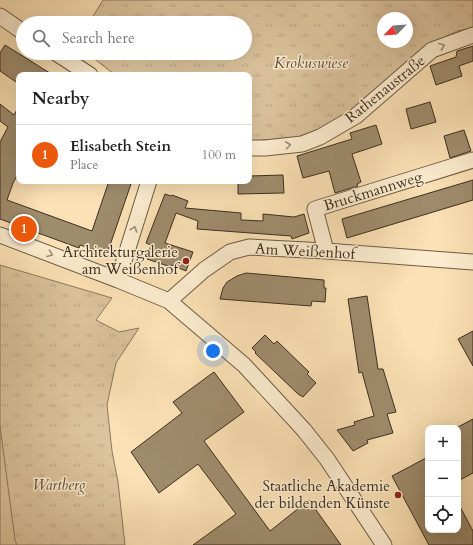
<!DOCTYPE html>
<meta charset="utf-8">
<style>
:root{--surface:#fff;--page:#f6f6f6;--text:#222;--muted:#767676;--line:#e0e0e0;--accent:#ea580c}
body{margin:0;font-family:Cardo,serif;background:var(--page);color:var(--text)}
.controls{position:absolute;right:12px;bottom:12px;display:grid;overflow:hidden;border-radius:8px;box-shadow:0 4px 16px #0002}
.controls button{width:36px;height:36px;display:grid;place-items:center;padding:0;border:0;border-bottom:1px solid var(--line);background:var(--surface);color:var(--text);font:20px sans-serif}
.compass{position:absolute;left:377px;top:12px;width:36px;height:36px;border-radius:50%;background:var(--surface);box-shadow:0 4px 16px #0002;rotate:245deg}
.you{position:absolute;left:213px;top:351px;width:14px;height:14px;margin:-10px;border:3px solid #fff;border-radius:50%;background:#1a73e8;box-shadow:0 0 0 6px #1a73e833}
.badge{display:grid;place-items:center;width:26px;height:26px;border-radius:50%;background:var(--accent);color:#fff;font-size:13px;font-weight:700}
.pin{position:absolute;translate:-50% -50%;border:2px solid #fff;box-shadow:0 1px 4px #0006}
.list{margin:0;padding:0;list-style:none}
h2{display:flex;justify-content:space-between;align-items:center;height:52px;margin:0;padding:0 16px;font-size:17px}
h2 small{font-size:13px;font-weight:400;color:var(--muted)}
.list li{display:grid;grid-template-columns:26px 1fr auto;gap:12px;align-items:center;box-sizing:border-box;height:60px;padding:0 16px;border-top:1px solid var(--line)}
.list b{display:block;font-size:15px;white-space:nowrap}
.list p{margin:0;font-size:13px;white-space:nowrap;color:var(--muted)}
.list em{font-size:13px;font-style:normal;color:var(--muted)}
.icon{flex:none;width:22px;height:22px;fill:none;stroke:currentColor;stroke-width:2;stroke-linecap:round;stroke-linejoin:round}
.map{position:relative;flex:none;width:473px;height:545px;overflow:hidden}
.search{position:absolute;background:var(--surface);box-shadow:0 4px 16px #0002;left:16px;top:16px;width:236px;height:44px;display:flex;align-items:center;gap:10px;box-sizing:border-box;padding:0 14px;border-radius:22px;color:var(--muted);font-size:15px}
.panel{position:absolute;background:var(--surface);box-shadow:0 4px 16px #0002;left:16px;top:72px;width:236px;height:112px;border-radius:8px}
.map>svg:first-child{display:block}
.park{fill:url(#park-tufts);stroke:#8c795e;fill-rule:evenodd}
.garden{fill:#dbc39c;stroke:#8c795e}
.building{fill:#9f8c6d;stroke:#3c2f20}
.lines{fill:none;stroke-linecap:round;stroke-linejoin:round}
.minor-casing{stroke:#6c5c45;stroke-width:17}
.minor{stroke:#fceccf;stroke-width:15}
.oneway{stroke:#9c8e78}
.poi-dot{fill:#8f2418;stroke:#fceccf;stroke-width:1.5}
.labels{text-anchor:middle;stroke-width:3;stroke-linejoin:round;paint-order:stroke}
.park-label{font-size:15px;font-style:italic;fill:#5c4d39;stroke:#fceccf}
.street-label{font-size:15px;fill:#3c2f20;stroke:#fceccf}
.poi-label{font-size:15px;fill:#3c2f20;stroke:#fceccf;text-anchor:end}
</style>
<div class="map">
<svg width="473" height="545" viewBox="0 0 473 545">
<defs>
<pattern id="park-tufts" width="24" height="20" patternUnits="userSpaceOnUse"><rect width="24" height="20" fill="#dbc39c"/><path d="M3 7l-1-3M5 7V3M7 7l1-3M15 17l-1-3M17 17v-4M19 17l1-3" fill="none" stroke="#bda886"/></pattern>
</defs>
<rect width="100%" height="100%" fill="#fbe1b5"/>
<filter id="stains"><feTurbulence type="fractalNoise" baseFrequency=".005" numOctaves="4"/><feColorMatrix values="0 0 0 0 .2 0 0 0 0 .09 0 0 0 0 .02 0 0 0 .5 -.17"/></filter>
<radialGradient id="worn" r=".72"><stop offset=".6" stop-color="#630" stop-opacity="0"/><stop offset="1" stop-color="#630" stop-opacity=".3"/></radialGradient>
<path class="park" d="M103 0H473V28L457 31 418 52 373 94 339 121 315 133 293 138 249 141V75H115L87 53H245V23H89ZM383 18H407V42H383Z
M0 265 112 298 96 320 119 332 139 328 116 363 107 405 112 451 118 482 125 545H0Z"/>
<path class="garden" d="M0 426 15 540 17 545H0Z"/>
<path class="building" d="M5 45 53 75H19V84L0 71V53Z
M473 46V61L459 66 462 76 436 85 430 66 456 57 457 51Z
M430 102 436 122 411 129 406 109Z
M0 104 14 115 19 106V172L13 183 7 200 92 231 109 181H132L107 254 80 245 79 248 0 219V142L8 127 0 121Z
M376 125 382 144 352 154 361 182 357 184 358 186 335 193 329 171 303 178 297 156 352 139 350 133Z
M464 130 471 151 450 158 444 136Z
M283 175 284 193 238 194V181H249V176Z
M473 180V200L347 238 342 219Z
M165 194 171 196 172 195 188 201 185 208 241 213V220L263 221V214L294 217 304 214 309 233 292 239 291 236 197 229 198 221 176 213 165 243 193 252 186 271 171 265V267L147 259 151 245 146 243Z
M246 273 324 280V288H326L325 302 312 301 311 306 220 299 223 288 227 282 237 276Z
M367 296 378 369H383L396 412 387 414 393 433 367 440 368 443 353 451 337 430 355 425 354 422 374 416 362 372 359 373 348 299Z
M473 331V366L458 339Z
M265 335 274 344 277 341 309 372 307 374 316 383 303 397 298 394 255 353 256 352 252 348Z
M214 372 244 412 204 441 270 531 309 500 341 545H193L236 514 198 464 159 493 131 452 182 413 173 402Z
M473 419V473L458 481V427Z
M428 457V530H458V503L473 531V545H429L392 476Z"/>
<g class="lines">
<g class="minor-casing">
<path id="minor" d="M0 16 23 32
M56 53 90 75
M249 148H265L302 144 320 137 356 116 432 50 473 35
M0 235 118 280 169 301 244 365 304 430 327 459 384 545
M326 251 315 209 473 160
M118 280 149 181
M169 301 204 270 230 252 249 247 326 251 473 262"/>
</g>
<use href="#minor" class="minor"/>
</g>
<defs><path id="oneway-chevron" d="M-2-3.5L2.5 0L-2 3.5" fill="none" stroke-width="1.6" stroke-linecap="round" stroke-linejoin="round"/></defs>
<g class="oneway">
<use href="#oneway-chevron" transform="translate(442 46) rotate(-21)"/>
<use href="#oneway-chevron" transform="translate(288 145) rotate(-7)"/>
<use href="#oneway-chevron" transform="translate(134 229) rotate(-72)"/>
<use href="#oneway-chevron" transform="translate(50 254) rotate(21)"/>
</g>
<g class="poi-dot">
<circle cx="186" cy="261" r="4"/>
<circle cx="398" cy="495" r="4"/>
</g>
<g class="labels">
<g class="park-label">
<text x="311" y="68">Krokuswiese</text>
<text x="59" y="490">Wartberg</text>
</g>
<g class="street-label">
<text transform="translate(385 89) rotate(-39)" y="5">Rathenaustraße</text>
<text transform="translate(373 191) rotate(-17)" y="5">Bruckmannweg</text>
<text transform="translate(305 251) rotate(3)" y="5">Am Weißenhof</text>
</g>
<g class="poi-label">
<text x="178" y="257">Architekturgalerie<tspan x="178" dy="17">am Weißenhof</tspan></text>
<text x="390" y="491">Staatliche Akademie<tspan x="390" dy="17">der bildenden Künste</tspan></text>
</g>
</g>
<rect width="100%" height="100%" filter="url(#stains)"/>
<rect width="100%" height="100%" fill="url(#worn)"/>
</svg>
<div class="controls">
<button>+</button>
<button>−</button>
<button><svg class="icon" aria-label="locate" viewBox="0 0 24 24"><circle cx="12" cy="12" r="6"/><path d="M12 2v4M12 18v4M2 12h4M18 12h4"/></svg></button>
</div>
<svg class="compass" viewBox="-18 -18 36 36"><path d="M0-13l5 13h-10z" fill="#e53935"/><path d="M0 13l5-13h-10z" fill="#767676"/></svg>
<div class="you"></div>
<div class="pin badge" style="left:24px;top:229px">1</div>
<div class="search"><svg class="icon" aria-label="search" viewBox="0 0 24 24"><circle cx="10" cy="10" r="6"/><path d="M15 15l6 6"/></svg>Search here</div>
<section class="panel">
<h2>Nearby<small></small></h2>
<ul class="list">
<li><span class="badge">1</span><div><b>Elisabeth Stein</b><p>Place</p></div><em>100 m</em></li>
</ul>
</section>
</div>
